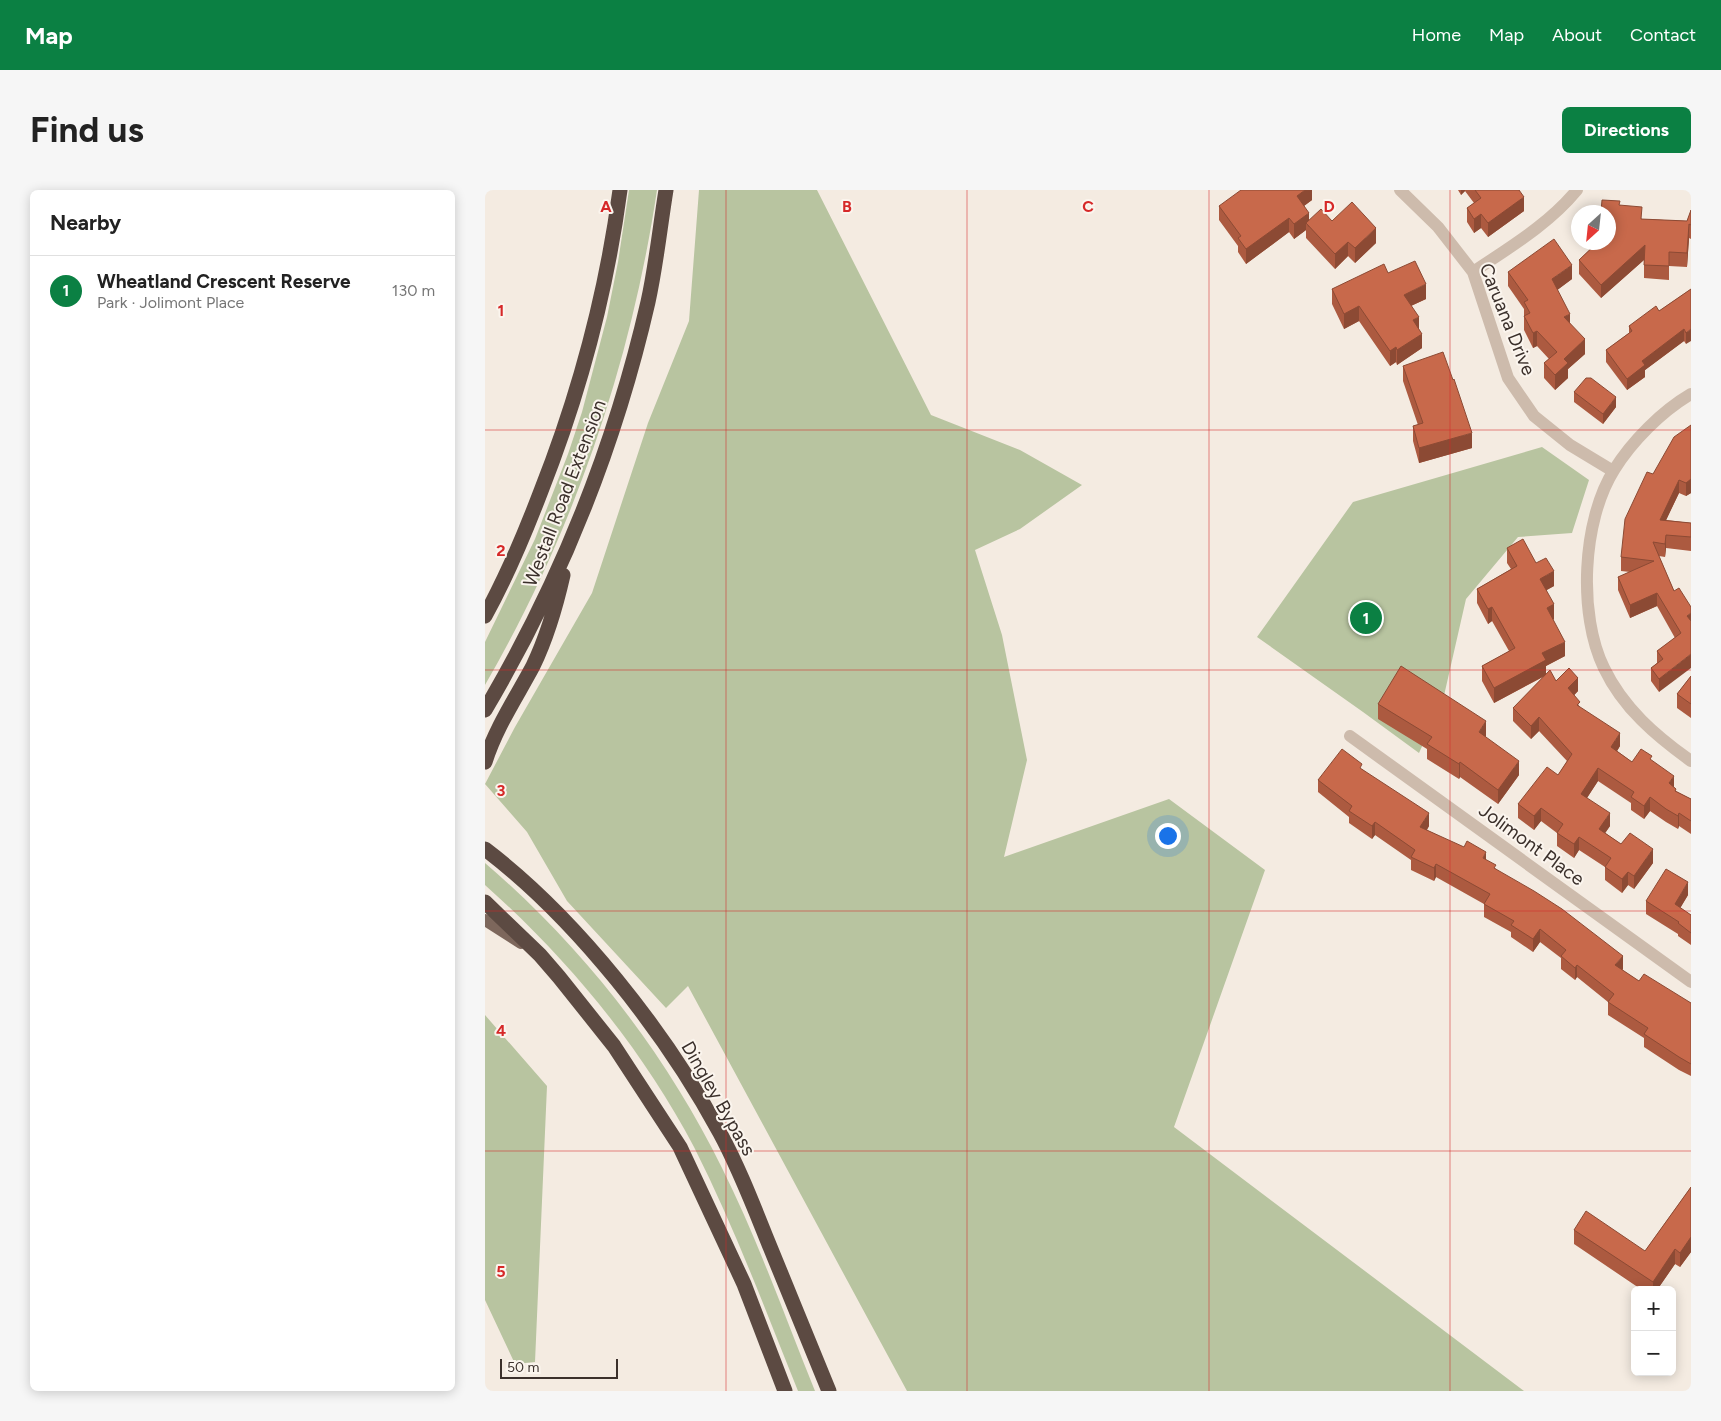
<!DOCTYPE html>
<meta charset="utf-8">
<style>
:root{--surface:#fff;--page:#f6f6f6;--text:#222;--muted:#767676;--line:#e0e0e0;--accent:#0b8043}
body{margin:0;font-family:Figtree,sans-serif;background:var(--page);color:var(--text)}
.controls{position:absolute;right:15px;bottom:15px;display:grid;overflow:hidden;border-radius:8px;box-shadow:0 2px 12px #0003}
.controls button{width:45px;height:45px;display:grid;place-items:center;padding:0;border:0;border-bottom:1px solid var(--line);background:var(--surface);color:var(--text);font:25px sans-serif}
.compass{position:absolute;left:1086px;top:15px;width:45px;height:45px;border-radius:50%;background:var(--surface);box-shadow:0 2px 12px #0003;rotate:207deg}
.scale{position:absolute;left:15px;bottom:12px;width:118px;box-sizing:border-box;padding-left:5px;border:2px solid #3b302b;border-top:0;font-size:14px;line-height:18px;white-space:nowrap;color:#3b302b;-webkit-text-stroke:4px #fbf5ee;paint-order:stroke}
.you{position:absolute;left:682px;top:645px;width:18px;height:18px;margin:-12px;border:4px solid #fff;border-radius:50%;background:#1a73e8;box-shadow:0 0 0 8px #1a73e833}
.badge{display:grid;place-items:center;width:32px;height:32px;border-radius:50%;background:var(--accent);color:#fff;font-size:16px;font-weight:700}
.pin{position:absolute;translate:-50% -50%;border:2px solid #fff;box-shadow:0 1px 5px #0006}
.list{margin:0;padding:0;list-style:none}
h2{display:flex;justify-content:space-between;align-items:center;height:65px;margin:0;padding:0 20px;font-size:21px}
h2 small{font-size:16px;font-weight:400;color:var(--muted)}
.list li{display:grid;grid-template-columns:32px 1fr auto;gap:15px;align-items:center;box-sizing:border-box;height:70px;padding:0 20px;border-top:1px solid var(--line)}
.list b{display:block;font-size:19px;white-space:nowrap}
.list p{margin:0;font-size:16px;white-space:nowrap;color:var(--muted)}
.list em{font-size:16px;font-style:normal;color:var(--muted)}
.map{position:relative;flex:none;width:1206px;height:1201px;overflow:hidden;border-radius:8px}
header{display:flex;align-items:center;gap:30px;box-sizing:border-box;height:70px;padding:0 25px;background:var(--accent);color:#fff}
header strong{font-size:24px}
nav{display:flex;gap:28px;margin-inline-start:auto;font-size:18px}
.intro{display:flex;align-items:center;justify-content:space-between;box-sizing:border-box;height:120px;padding:0 30px}
h1{margin:0;font-size:35px}
.button{padding:12px 22px;border-radius:8px;background:var(--accent);color:#fff;font-size:18px;font-weight:700}
main{display:flex;gap:30px;padding:0 30px}
aside{flex:1;background:var(--surface);border-radius:8px;box-shadow:0 2px 12px #0003}
.map>svg:first-child{display:block}
.green{fill:#b8c4a0}
.lines{fill:none;stroke-linecap:round;stroke-linejoin:round}
.minor{stroke:#cdbbac;stroke-width:12}
.major{stroke:#7d675c;stroke-width:12}
.highway{stroke:#5c4a42;stroke-width:15}
.wall{fill:#ac5a40}
.shaded-wall{fill:#8c4a34}
.building{fill:#c8694b;stroke:#8c4a34}
.grid{fill:none;stroke:#d62828;stroke-width:1;stroke-opacity:0.55}
.labels{text-anchor:middle;stroke-width:4;stroke-linejoin:round;paint-order:stroke}
.street-label{font-size:19px;fill:#3b302b;stroke:#fbf5ee}
.grid-label{font-size:16px;text-anchor:middle;font-weight:bold;fill:#d62828;stroke:#fbf5ee;stroke-width:4;stroke-linejoin:round;paint-order:stroke}
</style>
<header>
<strong>Map</strong>
<nav><a>Home</a><a>Map</a><a>About</a><a>Contact</a></nav>
</header>
<div class="intro"><h1>Find us</h1><a class="button">Directions</a></div>
<main>
<aside>
<h2>Nearby<small></small></h2>
<ul class="list">
<li><span class="badge">1</span><div><b>Wheatland Crescent Reserve</b><p>Park · Jolimont Place</p></div><em>130 m</em></li>
</ul>
</aside>
<div class="map">
<svg width="1206" height="1201" viewBox="0 0 1206 1201">
<rect width="100%" height="100%" fill="#f4ebe1"/>
<path class="green" d="M144 0H172C146 174 88 343 0 495V452L50 349 83 264 97 222 122 127 133 72Z
M214 0H332L446 225 535 260 597 295 535 339 490 360 517 445 542 570 519 667 684 609 780 680 689 937 1039 1201H422L203 796 181 818 82 711 42 642 0 594 30 537 107 403 163 233 204 131Z
M1057 257 1104 290 1087 343 1033 347 981 409 958 510 934 563 878 522 772 447 868 312Z
M0 673C98 757 180 862 237 978 273 1050 300 1127 330 1201H313C280 1119 249 1036 209 957 157 858 83 769 0 695Z
M0 825 62 896 50 1172 30 1174 0 1110Z"/>
<g class="lines">
<path class="minor" d="M915 0 953 37 988 82 1023 188 1049 226 1085 255 1128 281
M988 82C1025 57 1063 35 1092 0
M1206 204C1177 221 1147 251 1129 280 1097 331 1093 425 1119 478 1138 518 1171 546 1206 571
M865 546 1206 792"/>
<path class="major" d="M0 730 36 753"/>
<path class="highway" d="M0 426C22 386 40 343 56 301 95 202 121 105 135 0
M0 520C75 393 130 256 163 112 171 76 175 37 181 0
M0 572C11 537 31 508 48 476 62 447 71 416 78 385
M0 659C91 728 181 843 235 943 253 976 267 1012 281 1047 302 1098 323 1150 344 1201
M0 712 55 765 74 787 129 856 195 957 259 1094 300 1201"/>
</g>
<path class="wall" d="M827 0V10L819 16 824 30 847 31 891 53 870 73 863 66 850 79 821 48V40L809 49 804 42 761 74 753 62V56L734 30V16Z
M973 0H1034L1039 21 1003 47 996 38 989 43 982 32V18L989 13 980 1 976 5Z
M1135 15 1157 29 1202 31 1206 20V49L1204 48 1202 77 1184 76V90L1159 88V70L1116 108 1094 84V70L1113 52Z
M1023 82 1087 89 1072 100 1085 133 1100 164 1083 179V188L1070 200 1059 188V173L1064 169 1052 156 1048 158 1039 140V119L1023 96Z
M903 83 941 109 926 116 934 139 937 158 912 175 911 172 905 176 874 131 859 139 847 114V99Z
M1206 99 1201 154 1199 151 1160 180V187L1142 200 1121 172V160L1144 143V136L1174 121Z
M918 176 987 258 934 273 928 251V236L933 235 918 191Z
M1089 202 1131 217 1118 234 1089 212Z
M1206 235V303L1201 306 1194 303 1181 330 1206 333V361L1181 358 1180 367 1174 366 1189 401 1206 417 1174 502 1166 491V478L1172 473V461L1190 448 1172 416 1145 428 1133 400V387L1145 382 1136 381V367L1168 284Z
M1022 358 1051 373 1069 396 1061 400 1069 429 1068 430 1080 466 1061 476V484L1071 491 1093 501 1089 505 1095 518 1135 556 1132 561 1147 572 1167 571 1189 597 1191 601 1206 609V644L1194 636 1193 639 1181 632 1165 621 1159 629 1146 620V613L1113 591 1102 608 1125 636 1120 643 1136 654 1168 673 1149 699 1143 695 1137 703 1120 690V677L1094 660 1089 668 1072 656V643L1056 631 1049 640 1033 628V614L1073 585 1082 571 1054 541 1046 549 1028 531V518L1060 486 1009 513 997 491V476L1024 461 1007 431 1003 434 992 413V399L1026 379 1022 373Z
M1206 486V528L1192 518V504Z
M893 514 1001 546 1000 547 1034 585 1013 614 975 587 974 589 942 569V559L893 529Z
M877 579 944 636 942 640 1001 670 1011 679 1138 779 1137 780 1154 791 1206 813V886L1194 880 1159 857V848L1123 825V812L1092 787 1090 790 1076 779V768L1055 752 1048 762 1026 747V742L999 727V714L951 687 949 691 926 680V670L890 645 887 649 864 633V627L833 602V590Z
M1203 705 1195 718 1206 725V755L1193 746V744L1161 724V711Z
M1206 997V1062L1195 1077 1190 1074 1172 1100H1157L1089 1054V1040L1160 1061Z"/>
<path class="shaded-wall" d="M820 0H827V10L812 21V6Z
M976 0H980V1L976 5Z
M1039 7V21L1003 47V33Z
M824 23V37L821 33V40L809 49V34Z
M996 24V38L989 43V29Z
M804 28V42L761 74V59Z
M1204 34V48L1202 77V63Z
M891 38V53L870 73V58Z
M863 52V66L850 79V64Z
M1160 55V69L1116 108V95Z
M1087 75V89L1067 104V89Z
M941 94V109L919 119V105Z
M874 116V131L859 139V124Z
M1085 124V139L1079 127Z
M934 127V141L928 130Z
M1199 139V151L1160 180V187L1142 200V189L1157 171Z
M1206 139V151L1201 154V143Z
M1052 141V156L1048 158V143Z
M937 144V158L912 175V160Z
M1100 149V164L1083 179V188L1070 200V185L1079 169Z
M911 157V172L905 176V161Z
M1131 207V217L1118 234V224Z
M987 243V258L934 273V258Z
M1206 289V303L1201 306V293Z
M1194 290V303L1175 343V330Z
M1181 345V358L1180 367V354Z
M1069 381V396L1055 404V389Z
M1172 403V416L1145 428V415Z
M1069 414V429L1062 433V418Z
M1007 417V431L1003 434V419Z
M1206 423V436L1202 426Z
M1080 452V466L1061 476V485L1009 513V498L1057 463Z
M1206 464V478L1174 502V489Z
M1093 488V501L1083 512V498Z
M1054 527V541L1046 549V536Z
M1001 531V546L994 557V542Z
M1135 543V556L1126 571V557Z
M1034 571V585L1013 614V600Z
M975 572V587L974 589V574Z
M1113 578V591L1096 617V604Z
M1189 586V600L1184 593Z
M1165 607V621L1159 629V616Z
M1056 618V631L1049 640V626Z
M944 623V636L935 650V637Z
M1125 623V636L1114 652V639Z
M1194 623V636L1193 639V626Z
M890 632V645L887 649V636Z
M1094 647V660L1089 668V654Z
M1168 659V673L1149 699V686Z
M1001 662V675L998 668Z
M951 674V687L949 691V678Z
M1143 682V695L1137 703V689Z
M1203 692V705L1190 727V714Z
M1055 739V752L1048 762V749Z
M1138 766V779L1130 788V775Z
M1092 775V787L1090 790V778Z
M1206 1047V1062L1195 1077V1063Z
M1190 1059V1074L1172 1100H1168V1092Z"/>
<path class="building" d="M756 0H820L812 6 824 23 809 34 804 28 761 59 753 48 756 46 734 16Z
M990 0H1034L1039 7 1003 33 996 24 989 29 982 18 996 8Z
M1117 10 1135 11 1134 15 1157 17 1156 29 1202 31 1206 20V35L1204 34 1202 63 1184 62V76L1159 75 1160 55 1116 95 1094 70 1113 52H1124V22H1116Z
M867 12 891 38 870 58 863 52 850 64 821 33 836 19 847 31Z
M1069 49 1087 75 1067 89 1085 124 1079 127 1100 149 1079 169 1083 173 1070 185 1059 173 1072 162 1052 141 1048 143 1039 126 1045 123 1039 112 1043 110 1023 82Z
M930 71 941 94 919 105 934 127 928 130 937 144 912 160 911 157 905 161 874 116 859 124 847 99 899 74 903 83Z
M1206 99V139L1201 143 1199 139 1157 171 1160 175 1142 189 1121 160 1147 141 1144 136 1171 116 1174 121Z
M958 162 968 190 969 189 987 243 934 258 928 236 938 233 918 176Z
M1101 188H1106L1131 207 1118 224 1089 202Z
M1206 235V289L1201 293 1194 290 1175 330 1206 333V347L1181 345 1180 354 1168 352 1189 401 1194 398 1206 417V423L1202 426 1206 431V464L1174 489 1166 478 1178 469 1172 461 1196 443 1172 403 1145 415 1133 387 1169 371 1136 367 1140 329 1162 282 1168 284 1189 247Z
M1038 349 1051 373 1061 368 1069 381 1055 389 1069 414 1062 418 1080 452 1057 463 1061 470 1009 498 997 476 1030 458 1007 417 1003 419 992 399 1032 376 1022 358Z
M916 476 1001 531 994 542 1034 571 1013 600 975 572 974 574 942 554 947 547 893 514Z
M1084 478 1093 488 1083 498 1095 512 1092 515 1135 543 1126 557 1147 572 1156 559 1167 566 1165 569 1189 586 1184 593 1191 599 1190 601 1206 609V631L1194 623 1193 626 1181 619 1165 607 1159 616 1146 607 1149 602 1113 578 1096 604 1125 623 1114 639 1136 654 1145 643 1168 659 1149 686 1143 682 1137 689 1120 677 1126 668 1094 647 1089 654 1072 643 1078 634 1056 618 1049 626 1033 614 1062 577 1073 585 1087 564 1054 527 1046 536 1028 518 1065 480 1071 491Z
M1206 486V514L1192 504Z
M857 559 877 574 875 578 944 623 935 637 979 657 982 651 1001 662 998 668 1011 675 1009 678 1049 701 1077 719 1138 766 1130 775 1154 791 1159 784 1206 813V874L1194 867 1159 844 1163 838 1123 812 1129 804 1092 775 1090 778 1076 766 1081 760 1055 739 1048 749 1026 735 1029 731 999 714 1005 704 951 674 949 678 926 667 930 660 890 632 887 636 864 621 867 616 833 590Z
M1181 679 1203 692 1190 714 1206 725V743L1193 733 1194 732 1161 711Z
M1206 997V1047L1195 1063 1190 1059 1168 1092 1089 1040 1101 1021 1160 1061Z"/>
<path class="grid" d="M241 0V1201M482 0V1201M724 0V1201M965 0V1201M0 240H1206M0 480H1206M0 721H1206M0 961H1206"/>
<g class="labels">
<g class="street-label">
<text transform="translate(1023 129) rotate(68)" y="7">Caruana Drive</text>
<text transform="translate(79 303) rotate(-69)" y="7">Westall Road Extension</text>
<text transform="translate(1047 654) rotate(36)" y="7">Jolimont Place</text>
<text transform="translate(234 908) rotate(60)" y="7">Dingley Bypass</text>
</g>
</g>
<g class="grid-label">
<text x="121" y="22">A</text>
<text x="362" y="22">B</text>
<text x="603" y="22">C</text>
<text x="844" y="22">D</text>
<text x="16" y="126">1</text>
<text x="16" y="366">2</text>
<text x="16" y="606">3</text>
<text x="16" y="846">4</text>
<text x="16" y="1087">5</text>
</g>
</svg>
<div class="controls">
<button>+</button>
<button>−</button>
</div>
<svg class="compass" viewBox="-18 -18 36 36"><path d="M0-13l5 13h-10z" fill="#e53935"/><path d="M0 13l5-13h-10z" fill="#767676"/></svg>
<div class="scale">50 m</div>
<div class="you"></div>
<div class="pin badge" style="left:881px;top:428px">1</div>
</div>
</main>
